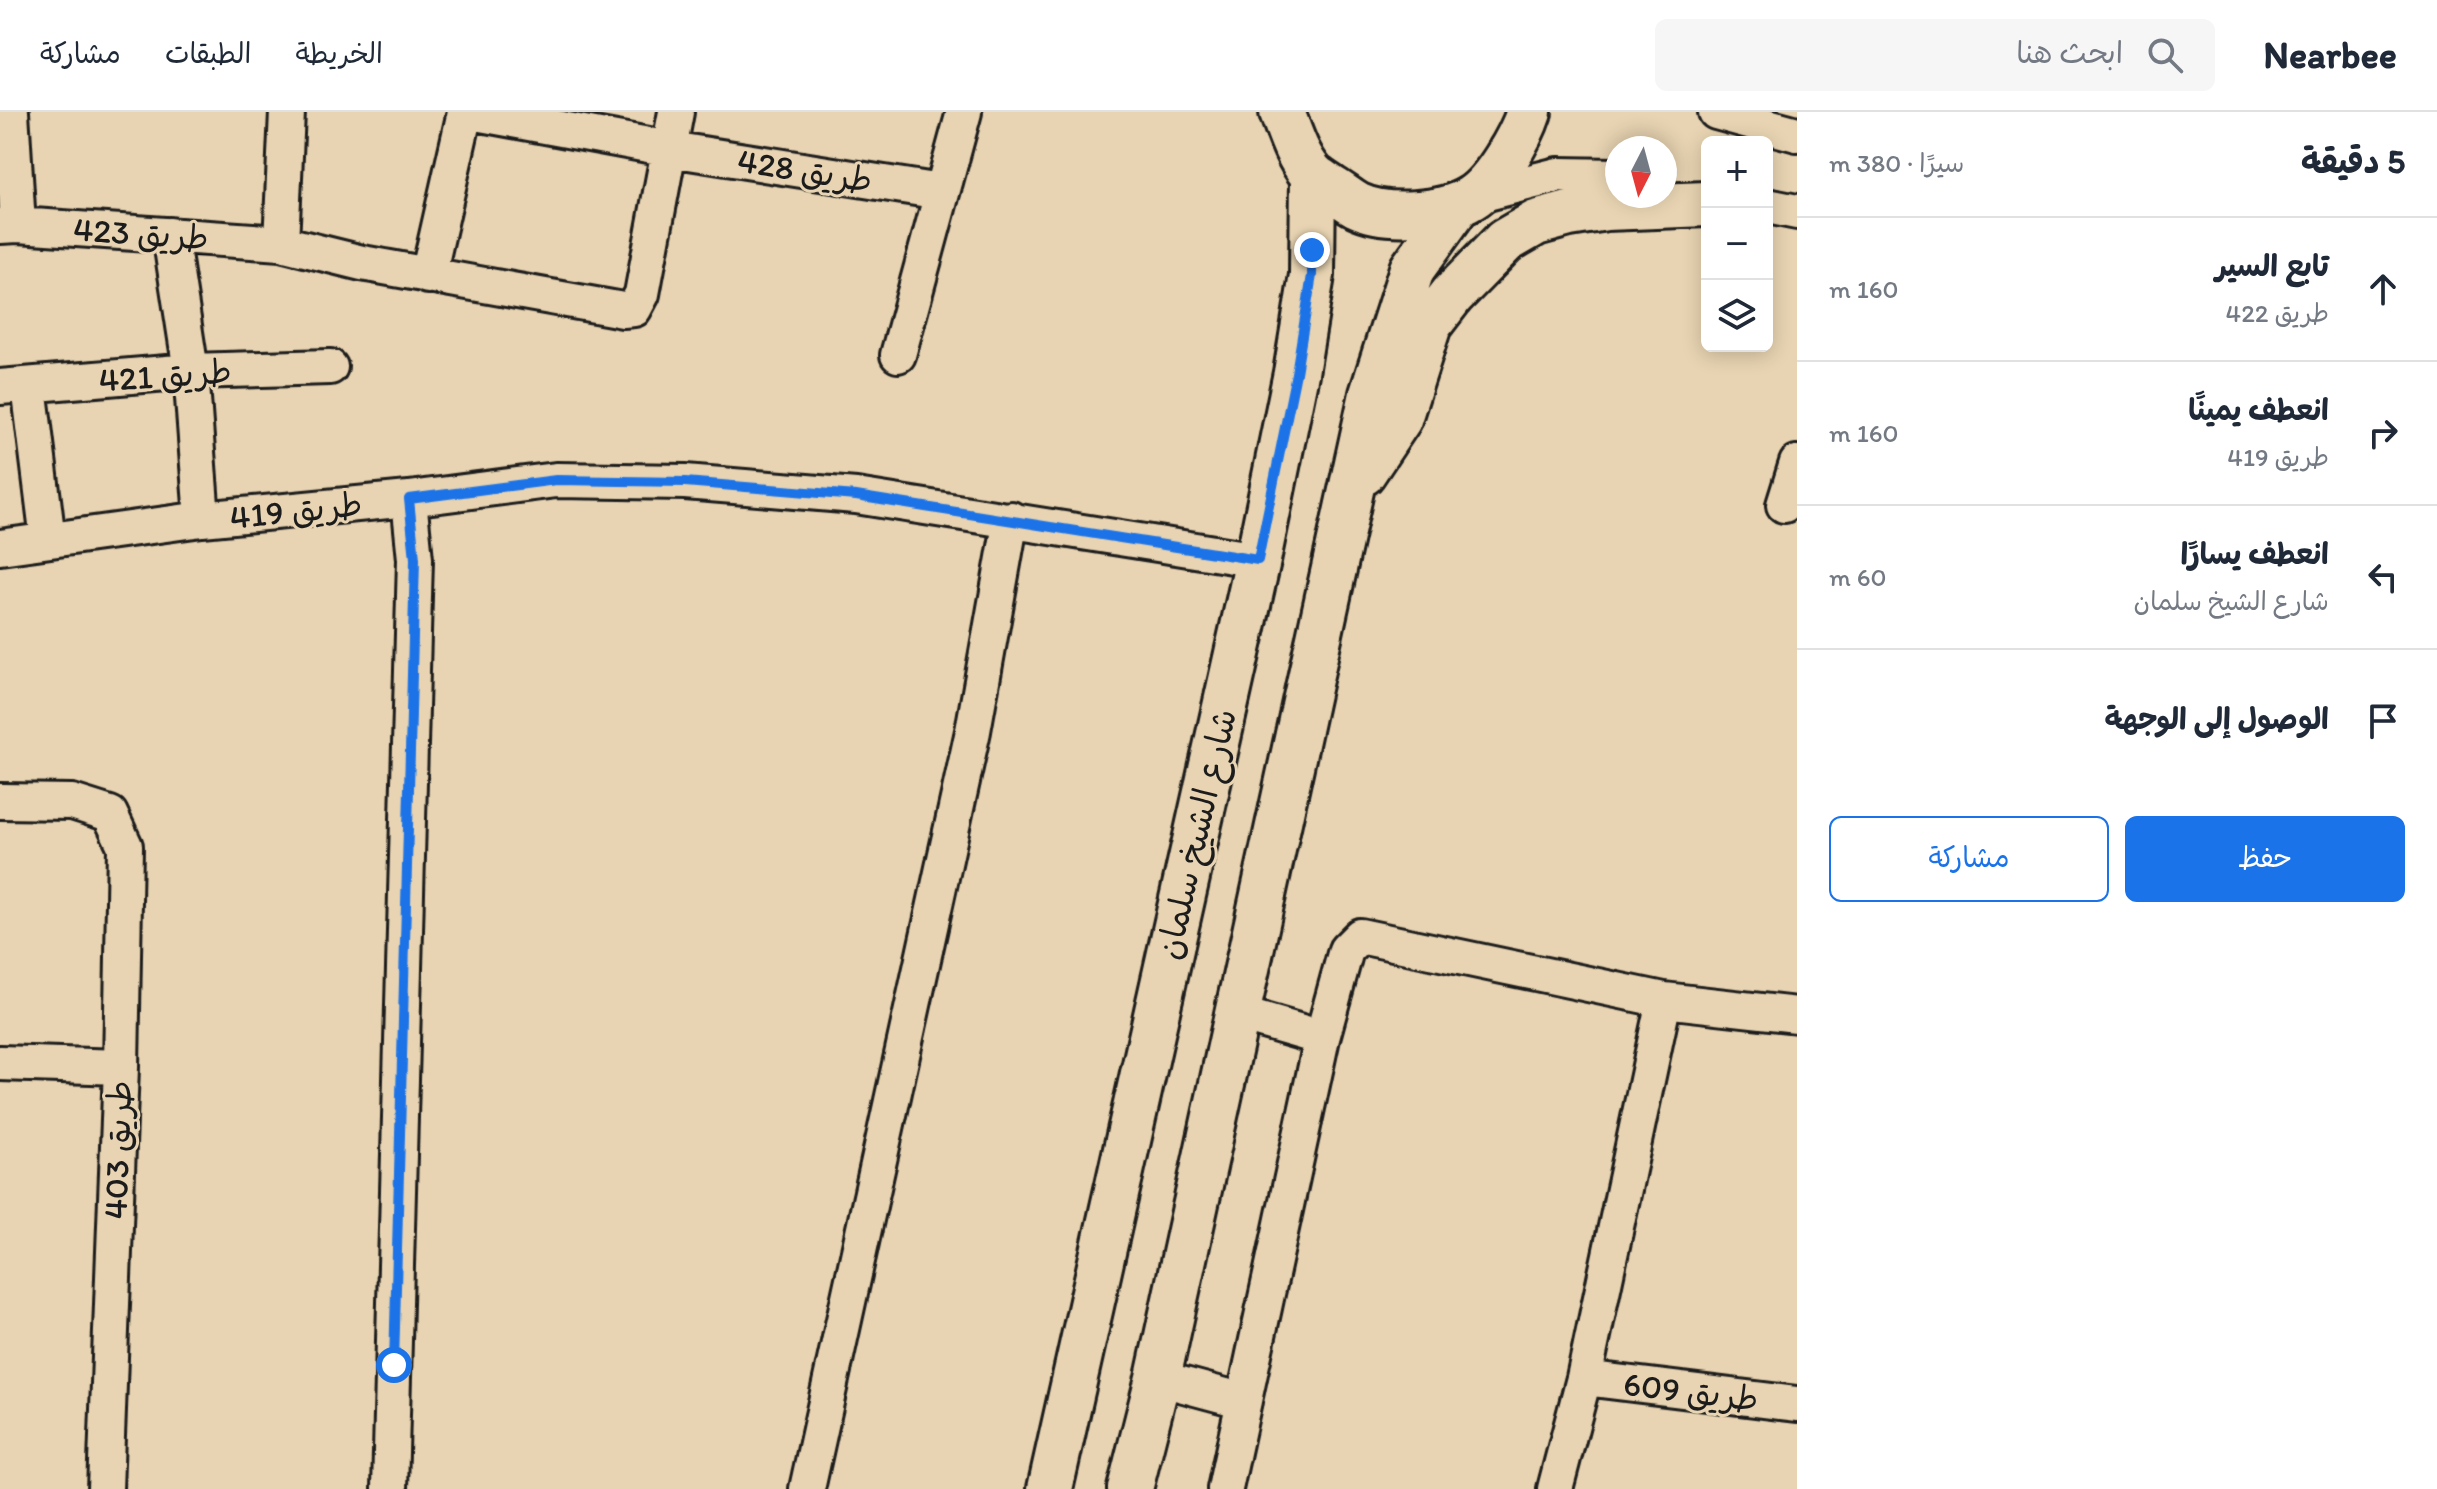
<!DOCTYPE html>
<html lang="ar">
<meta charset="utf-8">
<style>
:root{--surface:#fff;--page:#f6f6f7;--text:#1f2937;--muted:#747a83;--line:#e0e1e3;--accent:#1a73e8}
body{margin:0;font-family:Itim,"Playpen Sans Arabic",sans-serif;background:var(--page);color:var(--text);direction:rtl}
.controls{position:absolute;right:24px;top:24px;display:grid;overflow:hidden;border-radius:12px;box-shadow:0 4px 20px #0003}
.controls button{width:72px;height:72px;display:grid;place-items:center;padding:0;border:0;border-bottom:2px solid var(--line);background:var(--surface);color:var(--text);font:40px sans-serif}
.compass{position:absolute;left:1605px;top:24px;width:72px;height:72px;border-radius:50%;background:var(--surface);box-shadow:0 4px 20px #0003;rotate:186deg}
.stop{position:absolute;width:24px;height:24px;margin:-18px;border:6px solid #1a73e8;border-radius:50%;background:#fff}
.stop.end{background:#1a73e8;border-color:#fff;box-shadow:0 2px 8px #0008}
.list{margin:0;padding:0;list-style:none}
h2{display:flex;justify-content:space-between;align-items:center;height:104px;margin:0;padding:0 32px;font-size:34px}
h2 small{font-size:26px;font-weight:400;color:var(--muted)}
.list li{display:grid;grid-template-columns:52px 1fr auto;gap:24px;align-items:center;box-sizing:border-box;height:144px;padding:0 32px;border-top:2px solid var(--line)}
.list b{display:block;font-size:30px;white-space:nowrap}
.list p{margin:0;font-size:26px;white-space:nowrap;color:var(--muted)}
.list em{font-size:26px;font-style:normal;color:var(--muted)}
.actions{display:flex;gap:16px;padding:24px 32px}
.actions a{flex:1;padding:18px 0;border:2px solid var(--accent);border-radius:12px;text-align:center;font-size:28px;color:var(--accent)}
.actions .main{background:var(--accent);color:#fff}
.icon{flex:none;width:44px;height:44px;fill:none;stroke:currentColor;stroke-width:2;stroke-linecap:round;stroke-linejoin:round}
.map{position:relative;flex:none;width:1797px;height:1377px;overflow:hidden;direction:ltr}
header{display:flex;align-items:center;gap:48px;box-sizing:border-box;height:112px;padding:0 40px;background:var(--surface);border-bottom:2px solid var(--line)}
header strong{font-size:38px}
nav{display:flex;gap:44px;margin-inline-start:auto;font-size:28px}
.search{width:560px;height:72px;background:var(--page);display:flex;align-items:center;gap:20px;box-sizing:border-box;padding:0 28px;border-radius:12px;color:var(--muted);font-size:30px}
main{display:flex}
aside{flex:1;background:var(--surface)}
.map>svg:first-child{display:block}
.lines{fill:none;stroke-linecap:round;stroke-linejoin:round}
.street-casing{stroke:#1c1c1c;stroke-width:40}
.primary-casing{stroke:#1c1c1c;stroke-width:50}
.street{stroke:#e8d4b2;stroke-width:34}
.primary{stroke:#e8d4b2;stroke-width:44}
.route{stroke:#1a73e8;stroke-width:10}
.labels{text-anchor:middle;stroke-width:6;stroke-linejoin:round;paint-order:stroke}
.street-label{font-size:34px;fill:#1c1c1c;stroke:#e8d4b2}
</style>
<header>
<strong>Nearbee</strong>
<div class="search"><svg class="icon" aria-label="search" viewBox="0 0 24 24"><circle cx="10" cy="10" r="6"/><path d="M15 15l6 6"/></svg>ابحث هنا</div>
<nav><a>الخريطة</a><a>الطبقات</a><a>مشاركة</a></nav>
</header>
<main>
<aside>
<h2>5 دقيقة<small>سيرًا · 380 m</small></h2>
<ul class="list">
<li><svg class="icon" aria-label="ahead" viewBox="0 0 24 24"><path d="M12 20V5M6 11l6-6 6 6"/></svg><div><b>تابع السير</b><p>طريق 422</p></div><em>160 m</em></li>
<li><svg class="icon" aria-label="right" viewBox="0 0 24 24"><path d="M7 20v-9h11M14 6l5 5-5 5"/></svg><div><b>انعطف يمينًا</b><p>طريق 419</p></div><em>160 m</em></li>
<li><svg class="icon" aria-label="left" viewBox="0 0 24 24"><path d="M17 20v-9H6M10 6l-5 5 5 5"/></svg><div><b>انعطف يسارًا</b><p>شارع الشيخ سلمان</p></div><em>60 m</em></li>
<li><svg class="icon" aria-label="arrive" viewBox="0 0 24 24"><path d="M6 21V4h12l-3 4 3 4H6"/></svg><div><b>الوصول إلى الوجهة</b></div></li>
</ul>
<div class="actions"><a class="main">حفظ</a><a>مشاركة</a></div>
</aside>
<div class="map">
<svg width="1797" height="1377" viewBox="0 0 1797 1377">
<rect width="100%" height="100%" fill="#e8d4b2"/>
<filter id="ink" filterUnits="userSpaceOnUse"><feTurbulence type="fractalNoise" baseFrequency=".0125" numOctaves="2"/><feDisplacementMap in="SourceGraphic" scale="16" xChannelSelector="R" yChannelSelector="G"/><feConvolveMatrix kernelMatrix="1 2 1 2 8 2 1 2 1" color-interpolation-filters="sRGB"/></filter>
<g filter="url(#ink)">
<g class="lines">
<g class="street-casing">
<path id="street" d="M11 0 18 113
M470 0 670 37 941 80
M1716 0 1797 22
M1475 84 1558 63 1617 64
M1767 94 1797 100
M0 114 18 113 281 131 362 151 623 198 634 197 642 182 676 0
M170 123 191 259 202 407
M281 131 287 0
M428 164 465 0
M898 243 964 0
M29 274 48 428
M0 275 191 259 330 255
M1784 393 1797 351
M0 435 202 407 409 387 556 368 685 370 856 384 1258 448
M0 689 72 690 110 702 125 734 121 955 105 1377
M1236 901 1322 926
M0 951 121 955
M1158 1266 1244 1289
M1584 1266 1797 1292
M390 1377 415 447 409 387
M807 1377 973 619 1011 407
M1225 1377 1322 926 1346 838 1360 824 1664 888 1797 903
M1555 1377 1584 1266 1664 888"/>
</g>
<g class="primary-casing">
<path id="primary" d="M1282 0C1290 21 1297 44 1311 61 1316 67 1325 71 1331 76 1340 81 1348 88 1357 93 1386 107 1444 103 1471 86 1494 72 1521 25 1529 0
M1363 361 1399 307 1429 213 1452 183 1505 129 1536 111 1569 102 1606 96 1707 92
M1050 1377 1258 448 1296 261 1312 163 1313 63
M1130 1377 1158 1266 1372 282 1412 157 1458 93"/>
</g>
<use href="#street" class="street"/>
<use href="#primary" class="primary"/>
</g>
</g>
<g class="lines" filter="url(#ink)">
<path class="route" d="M394 1253 415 447 409 387 556 368 685 370 856 384 1258 448 1296 261 1312 163V138"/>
</g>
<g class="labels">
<g class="street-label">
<text transform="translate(805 58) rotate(9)" y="12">طريق 428</text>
<text transform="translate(141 121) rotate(4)" y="12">طريق 423</text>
<text transform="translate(165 263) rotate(-4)" y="12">طريق 421</text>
<text transform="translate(296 398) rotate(-6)" y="12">طريق 419</text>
<text transform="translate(1196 722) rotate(-77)" y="12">شارع الشيخ سلمان</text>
<text transform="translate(117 1038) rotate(-88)" y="12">طريق 403</text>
<text transform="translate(1691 1279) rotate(7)" y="12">طريق 609</text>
</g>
</g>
</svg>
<div class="controls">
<button>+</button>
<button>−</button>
<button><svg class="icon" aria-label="layers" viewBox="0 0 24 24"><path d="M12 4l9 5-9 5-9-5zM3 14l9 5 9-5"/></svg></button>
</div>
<svg class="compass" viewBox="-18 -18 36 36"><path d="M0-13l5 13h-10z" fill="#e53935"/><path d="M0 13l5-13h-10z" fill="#747a83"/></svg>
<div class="stop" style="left:394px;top:1253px"></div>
<div class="stop end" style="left:1312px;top:138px"></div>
</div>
</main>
